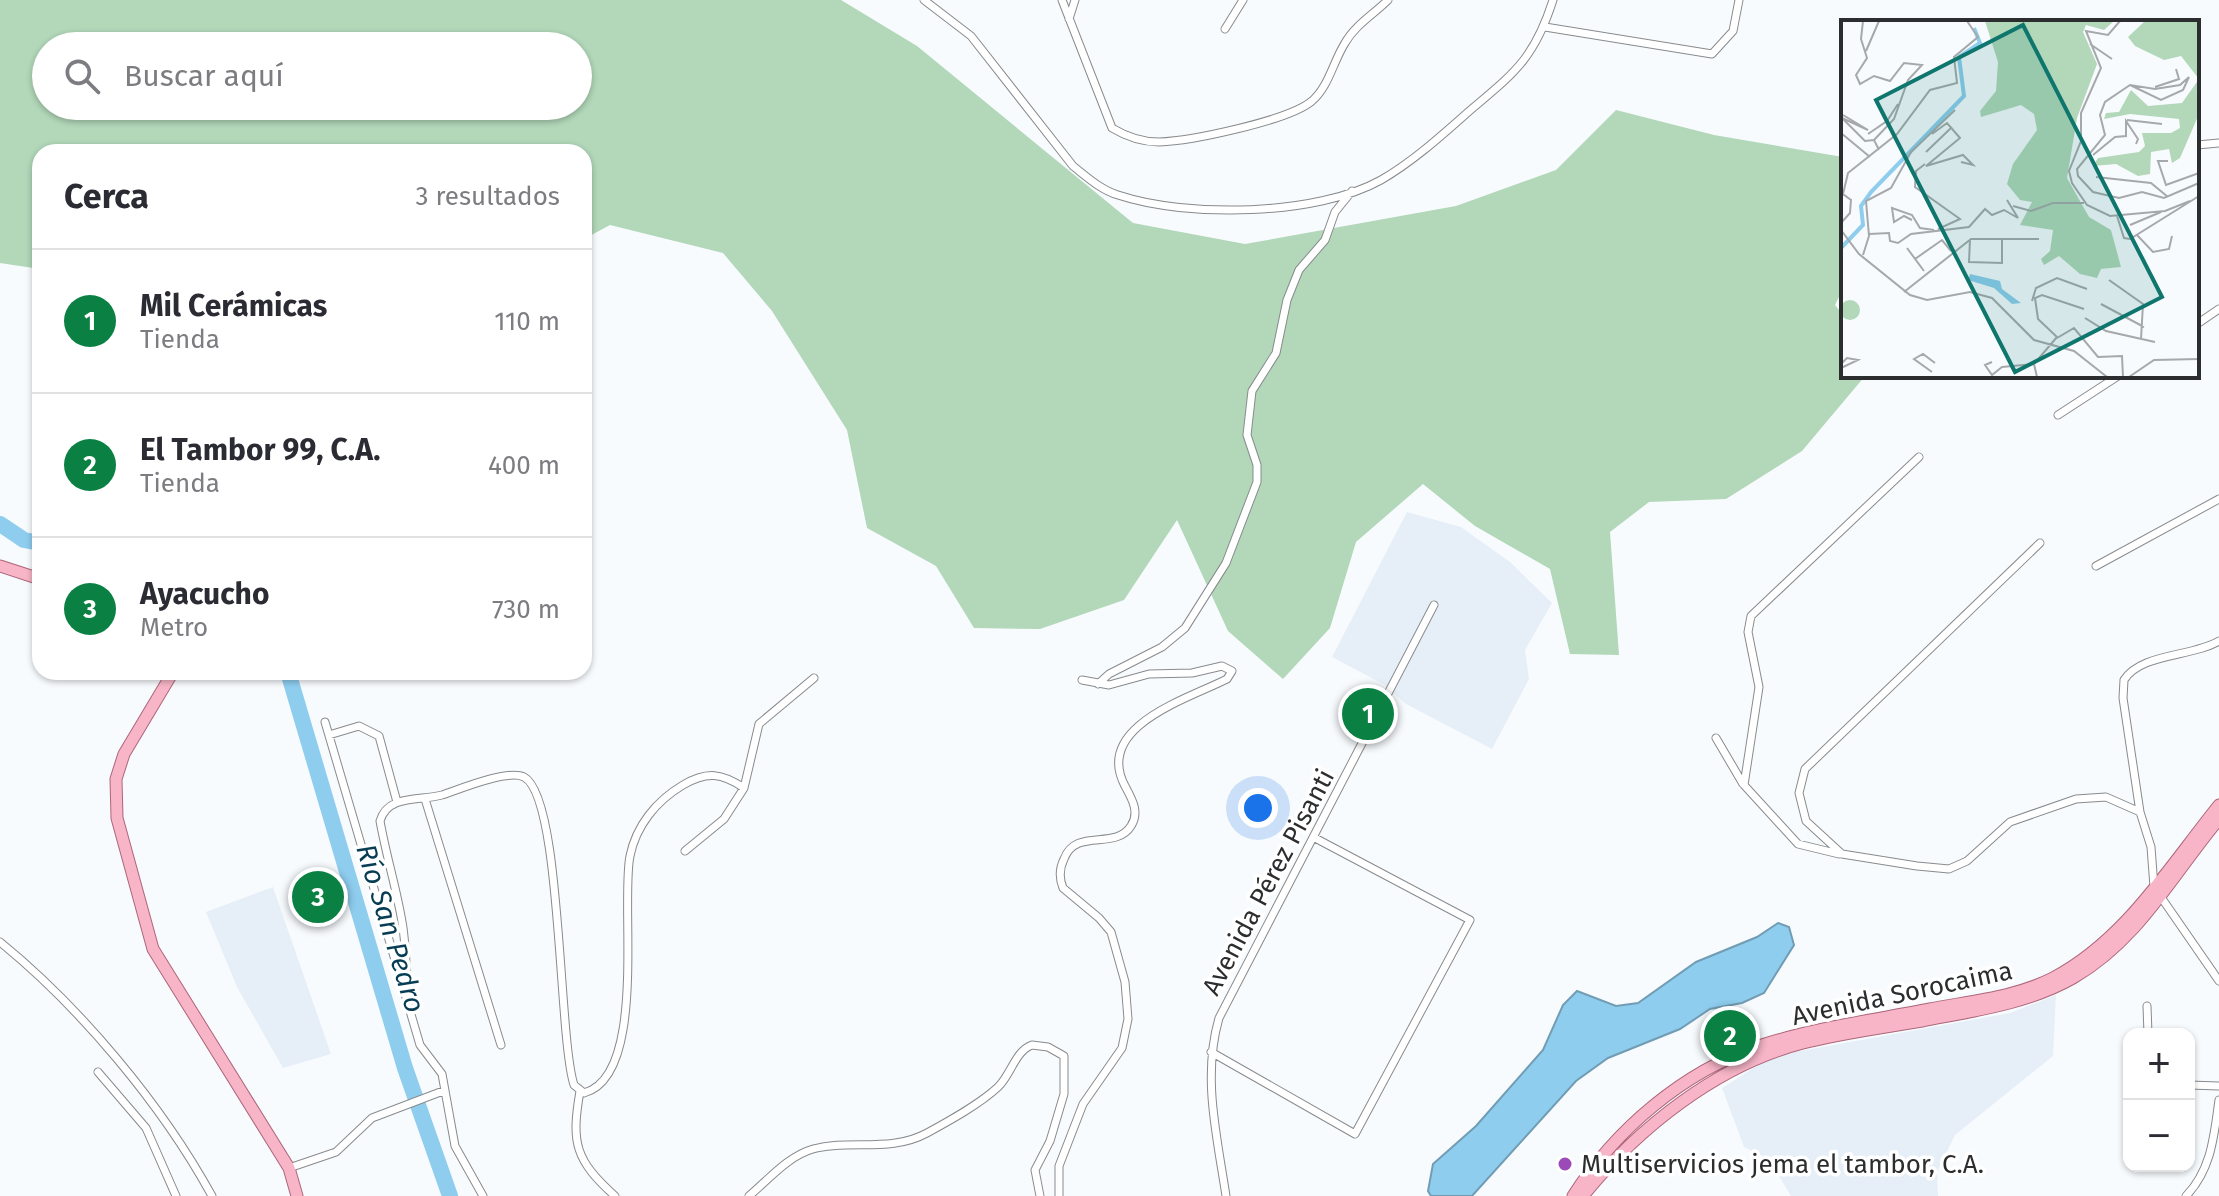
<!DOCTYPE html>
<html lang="es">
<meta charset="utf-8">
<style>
:root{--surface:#fff;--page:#f7f7f7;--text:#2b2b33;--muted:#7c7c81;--line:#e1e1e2;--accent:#0b8043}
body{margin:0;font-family:"Fira Sans",sans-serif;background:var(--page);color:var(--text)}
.controls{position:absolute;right:24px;bottom:24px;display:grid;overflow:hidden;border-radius:16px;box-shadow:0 2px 6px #0004}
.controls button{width:72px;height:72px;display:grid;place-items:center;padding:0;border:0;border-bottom:2px solid var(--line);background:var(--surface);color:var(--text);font:40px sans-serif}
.you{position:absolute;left:1258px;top:808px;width:28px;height:28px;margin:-20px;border:6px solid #fff;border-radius:50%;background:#1a73e8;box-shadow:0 0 0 12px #1a73e833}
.badge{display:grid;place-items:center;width:52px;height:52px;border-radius:50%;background:var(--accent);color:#fff;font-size:26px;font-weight:700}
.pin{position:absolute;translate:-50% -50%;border:4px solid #fff;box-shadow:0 2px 8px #0006}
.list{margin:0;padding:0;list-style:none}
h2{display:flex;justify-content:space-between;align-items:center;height:104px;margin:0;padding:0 32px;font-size:34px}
h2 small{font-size:26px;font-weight:400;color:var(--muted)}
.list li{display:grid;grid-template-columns:52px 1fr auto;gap:24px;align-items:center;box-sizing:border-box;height:144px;padding:0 32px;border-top:2px solid var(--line)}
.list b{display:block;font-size:30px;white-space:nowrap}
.list p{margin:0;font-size:26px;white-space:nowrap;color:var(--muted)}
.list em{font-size:26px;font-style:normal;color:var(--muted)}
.icon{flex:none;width:44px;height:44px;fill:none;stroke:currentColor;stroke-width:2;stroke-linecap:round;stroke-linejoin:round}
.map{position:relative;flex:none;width:2219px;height:1196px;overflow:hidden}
.search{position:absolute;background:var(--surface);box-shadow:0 2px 6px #0004;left:32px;top:32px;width:560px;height:88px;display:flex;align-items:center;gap:20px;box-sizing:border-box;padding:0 28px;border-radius:44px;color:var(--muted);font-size:30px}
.panel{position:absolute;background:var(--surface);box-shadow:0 2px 6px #0004;left:32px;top:144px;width:560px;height:536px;border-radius:24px}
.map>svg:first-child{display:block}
.built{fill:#e6eff7}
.green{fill:#b2d7b9;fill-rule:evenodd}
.water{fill:#8ecdee;stroke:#719db4;stroke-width:2}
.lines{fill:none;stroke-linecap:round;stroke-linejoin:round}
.river{stroke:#8ecdee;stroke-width:16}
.street-casing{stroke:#888b8d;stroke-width:9}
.primary-casing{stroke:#ad6679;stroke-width:13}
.street{stroke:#fff;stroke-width:7}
.primary{stroke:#f7b5c7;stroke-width:11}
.poi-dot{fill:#9d4ab9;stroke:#fff;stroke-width:3}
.labels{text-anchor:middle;stroke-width:7;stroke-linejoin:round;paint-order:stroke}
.street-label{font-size:26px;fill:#2c2d2e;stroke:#fff}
.poi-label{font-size:26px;fill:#2c2d2e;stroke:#fff;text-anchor:start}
.water-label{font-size:28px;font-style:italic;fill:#063d54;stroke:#fff}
.inset-river{fill:none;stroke:#8ecdee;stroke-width:4}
.inset-road{fill:none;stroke:#a6a9ab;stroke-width:2}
.view{fill:#0f766e;fill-opacity:0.15;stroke:#0f766e;stroke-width:4}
.inset-edge{fill:none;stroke:#2c2d2e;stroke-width:4}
</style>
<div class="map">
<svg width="2219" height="1196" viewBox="0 0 2219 1196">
<rect width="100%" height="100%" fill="#f8fbfe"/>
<path class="built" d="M1407 512 1461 527 1510 562 1552 603 1525 650 1529 679 1492 749 1406 704 1385 685 1332 657Z
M273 887 331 1054 283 1068 237 987 206 912Z
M2056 995 2053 1056 1955 1135 1937 1172 1938 1196H1791L1769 1159 1744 1147 1722 1088 1773 1056 2010 1013Z"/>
<path class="green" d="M0 0H841L917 46 1133 223 1245 244 1456 206 1556 170 1616 110 1714 135 1843 157V289L1835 305 1843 315V376H1865L1802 451 1726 499 1649 502 1610 532 1619 655 1570 654 1550 569 1475 526 1423 484 1356 542 1330 628 1283 679 1228 631 1177 520 1124 600 1040 629 974 628 936 566 867 528 847 430 772 311 723 253 610 225 584 239V152H40V269L0 263ZM46 46H578V106H46Z"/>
<path class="water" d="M1778 923 1789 927 1794 945 1764 993 1742 1003 1710 1009 1680 1029 1608 1058 1576 1081 1472 1196H1431L1428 1191 1433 1164 1476 1126 1543 1050 1563 1005 1577 991 1616 1006 1638 1003 1696 962 1757 937Z"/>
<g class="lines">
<path class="river" d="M0 524 24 540 40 543
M288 672 405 1068 450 1196"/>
<g class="street-casing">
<path id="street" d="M924 0 971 36 1073 166C1087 177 1101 190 1118 195 1187 218 1317 216 1381 180 1412 162 1440 137 1467 113 1513 74 1534 60 1553 0
M1062 0 1112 128C1127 137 1141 142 1159 142 1190 141 1288 121 1312 101 1329 86 1333 62 1345 43 1355 25 1374 14 1388 0
M1069 19 1075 0
M1545 27 1712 54 1733 31 1739 0
M1225 29 1243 0
M2197 145 2219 143
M2197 324 2219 309
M2058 415 2118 376
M2040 543 1805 769 1799 793 1806 821 1842 854 1917 866 1949 869 1967 861 2010 822 2076 799 2106 797 2140 812 2151 847 2154 887 2219 981
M2096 566 2219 499
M1098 684 1109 674 1162 647 1185 628 1226 563 1257 482V465L1247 435 1252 391 1276 353 1287 300 1299 270 1325 240 1335 212 1352 191
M325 722 420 1045 442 1074 455 1146 483 1196
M329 735 359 726 379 736 397 802
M1716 738 1743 784
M744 788 759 724 814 678
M425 799 501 1045
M2140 812 2123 698 2124 680C2141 653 2192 657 2219 641
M1839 854 1798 844 1744 785 1759 687 1748 632 1751 616 1919 457
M0 942C81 1008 162 1105 212 1196
M405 992C411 927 391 882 380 821 388 794 420 801 442 795 460 789 508 769 524 777 562 797 558 1035 574 1085L584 1093C648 1076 620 903 630 856 636 826 656 801 683 785 707 771 722 773 744 788L724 819 685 851
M2147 1006 2148 1034
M1211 1052 1355 1134 1470 920 1315 838
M98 1072 146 1128 176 1196
M2189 1085 2219 1086
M580 1091C571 1143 575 1160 615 1196
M289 1168 336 1152 372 1118 443 1091
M749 1196C768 1180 788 1156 813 1149 851 1139 890 1153 927 1133 949 1121 980 1104 998 1087 1011 1075 1015 1051 1032 1045L1048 1047 1064 1056V1094L1050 1141 1035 1170 1040 1196
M1059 1196V1166L1083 1104 1122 1048 1128 1019 1125 982 1111 932 1099 918 1063 888C1059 878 1059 869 1064 859 1076 827 1115 851 1131 826 1140 812 1132 799 1125 786 1093 726 1190 698 1227 679L1232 671 1222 666 1192 673 1149 674 1109 685 1082 680
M1226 1196C1217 1136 1202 1077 1219 1018L1434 605
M2186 1196C2212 1169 2214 1135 2219 1100"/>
</g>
<g class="primary-casing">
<path id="primary" d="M0 566 40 579
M173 672 124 754 116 779 117 818 153 949 289 1168 297 1196
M1573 1196C1616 1129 1683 1072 1759 1046 1813 1028 1874 1020 1930 1009 1971 1001 2016 997 2053 978 2125 940 2169 867 2219 805
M1583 1196C1638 1128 1717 1065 1803 1043 1842 1033 1882 1028 1922 1021 1973 1011 2027 1004 2073 978 2139 940 2172 875 2219 819"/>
</g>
<use href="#street" class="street"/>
<use href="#primary" class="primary"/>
</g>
<circle class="poi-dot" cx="1565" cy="1164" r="8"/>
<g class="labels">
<g class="street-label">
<text transform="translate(1268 882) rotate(-62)" y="9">Avenida Pérez Pisanti</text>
<text transform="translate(1902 993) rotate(-12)" y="9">Avenida Sorocaima</text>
</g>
<g class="poi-label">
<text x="1581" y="1173">Multiservicios jema el tambor, C.A.</text>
</g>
<g class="water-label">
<text transform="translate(391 928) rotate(73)" y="10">Río San Pedro</text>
</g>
</g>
<g transform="translate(1841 20)">
<rect width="358" height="358" fill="#f8fbfe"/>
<path d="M144 1H273L263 10 245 5 242 12 256 44 236 98 226 158 248 197 270 210 280 247 260 249 256 258 239 254 218 236 203 245 200 239 209 231 212 210 179 205 191 182 179 180 166 164 172 144 196 110 193 94 180 85 140 97 139 91 155 71 157 42ZM304 1H358V94L339 138 331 143 328 129 310 132 309 154 297 156 275 144 252 146 257 138 298 132 304 126 301 113H330L339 108 338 99 289 94 263 99 265 93 278 92 290 70 307 86 341 83 358 59 340 36 323 40 294 26 287 17ZM-1 290a10 10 0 1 1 20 0a10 10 0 1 1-20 0Z" fill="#b2d7b9"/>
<path d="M129 254 159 261 161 269 180 283 171 284 153 268 127 260Z" fill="#8ecdee"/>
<path class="inset-river" d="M0 228 22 205 20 186 30 172 123 76 118 37 139 23 133 8"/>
<path class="inset-road" d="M22 1 20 19 26 38 15 55 19 64 33 56 49 61 63 43 81 45 67 60 53 99 33 120 38 130M279 1 267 15 245 11 260 48 240 93V121L228 151 231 163 246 185 269 196 324 191 349 181M249 24 271 39M25 31 38 1M289 65 320 80 342 70 348 57 339 65 314 69 289 65 264 82 259 95 264 115 236 149 237 156 252 172 278 178 301 172 323 178 358 163M314 67 338 59 335 49M2 95 27 110 1 98 24 121 33 120M286 100 321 104M0 113 29 137M27 114 46 101 57 84M91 114 106 103 119 118 85 146 122 135 132 145 120 142M85 132 111 107M252 135 274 117 285 116V101L297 119 295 124M327 141H317L325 165 358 153M84 144 75 151 74 167 119 199 97 209M255 157 310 163 327 177M10 180 2 174 7 153 56 114 89 70 116 63 113 37 137 17 126 1M172 186 190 191 212 183H243M276 196 283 218 289 219 358 176M71 200 63 196 53 202 51 188 71 195 79 208 93 210M0 203 9 193 10 179M289 205 320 192M0 210 18 234 69 275 86 280 129 272 151 278 193 320 233 331 266 357M28 214 48 213 49 221 57 223 70 214 128 207 144 189 151 195 163 190 177 198 166 180M296 215 312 232 328 229 331 216M129 219 128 242 161 243V219M66 228 83 251M22 235 28 216 25 181 50 168 70 132 114 90M74 239 101 220 110 231M268 260 302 284 300 319M63 272 130 219H198M191 281 195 268 216 258 246 269M260 284 303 307M244 298 265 311 314 322M216 318 233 308 257 337 281 336 282 357M151 342 144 345 151 355 161 347 193 344M0 344 6 338 17 340 0 348M91 352 73 339 82 334 94 343M196 357 193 344 216 317 197 299 194 278 201 275 243 289M226 357H258M288 357 313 340 358 339"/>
<path class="view" d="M182 5 321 277 174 352 35 80Z"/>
<rect width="358" height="358" class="inset-edge"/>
</g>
</svg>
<div class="controls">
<button>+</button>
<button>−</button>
</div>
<div class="you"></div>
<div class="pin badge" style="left:1368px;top:714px">1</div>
<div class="pin badge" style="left:1730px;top:1036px">2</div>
<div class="pin badge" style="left:318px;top:897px">3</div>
<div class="search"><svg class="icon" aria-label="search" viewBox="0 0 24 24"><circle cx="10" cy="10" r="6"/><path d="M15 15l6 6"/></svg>Buscar aquí</div>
<section class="panel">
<h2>Cerca<small>3 resultados</small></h2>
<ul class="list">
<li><span class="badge">1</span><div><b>Mil Cerámicas</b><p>Tienda</p></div><em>110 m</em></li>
<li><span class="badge">2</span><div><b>El Tambor 99, C.A.</b><p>Tienda</p></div><em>400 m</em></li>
<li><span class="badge">3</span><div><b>Ayacucho</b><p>Metro</p></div><em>730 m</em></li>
</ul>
</section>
</div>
